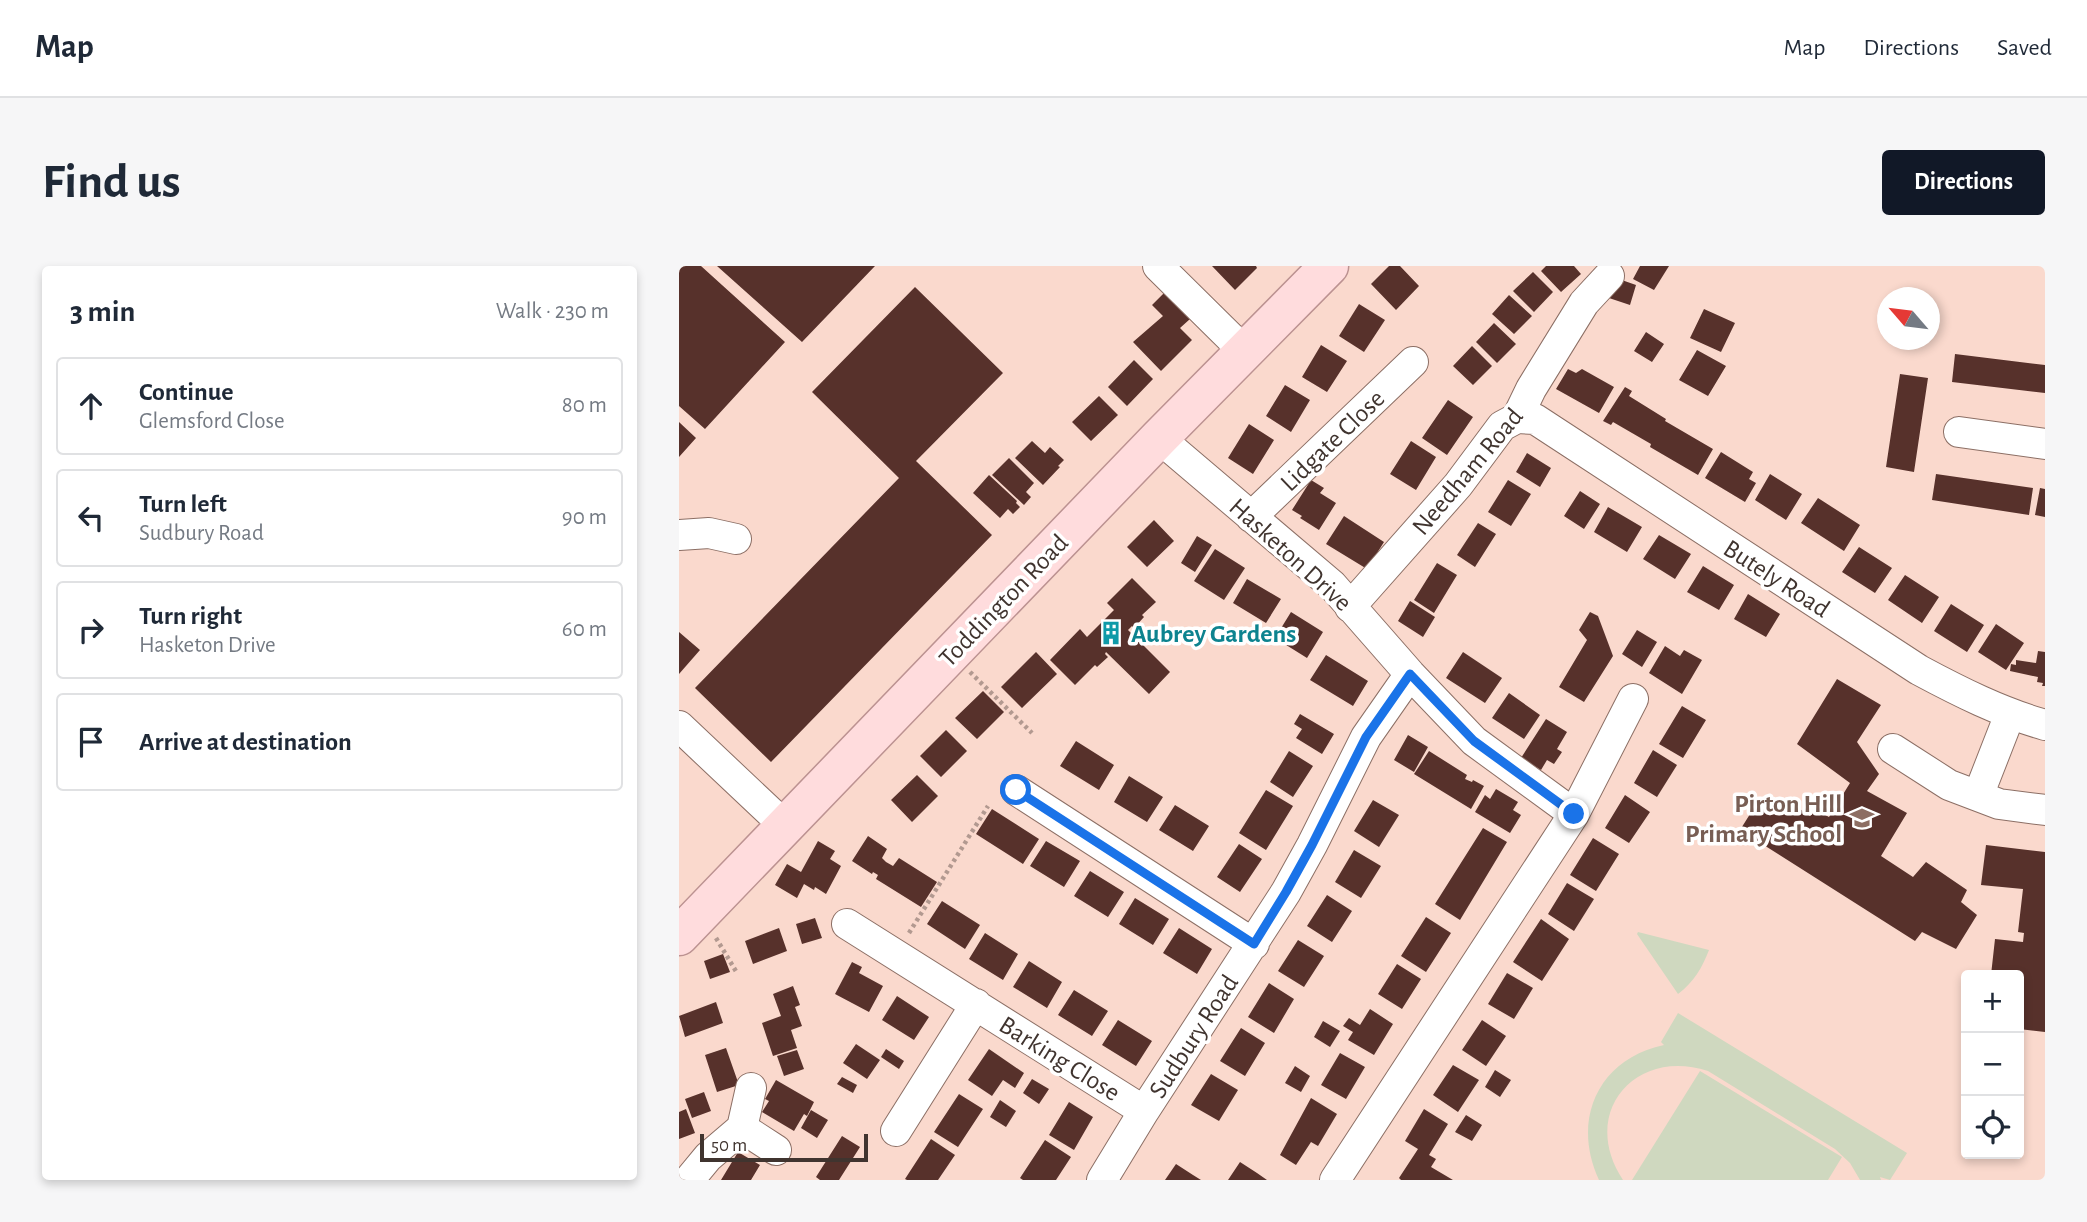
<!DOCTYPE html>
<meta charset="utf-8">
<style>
:root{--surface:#fff;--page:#f6f6f7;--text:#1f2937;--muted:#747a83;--line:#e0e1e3;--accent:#111827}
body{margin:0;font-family:"Alegreya Sans",sans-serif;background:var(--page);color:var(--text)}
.controls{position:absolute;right:21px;bottom:21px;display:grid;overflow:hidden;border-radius:7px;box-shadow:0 4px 10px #0003}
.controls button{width:63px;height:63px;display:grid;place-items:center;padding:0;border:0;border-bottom:2px solid var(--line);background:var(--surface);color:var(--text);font:35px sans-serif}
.compass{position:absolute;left:1198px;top:21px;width:63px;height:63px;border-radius:50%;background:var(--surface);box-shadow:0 4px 10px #0003;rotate:298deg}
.scale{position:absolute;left:21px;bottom:18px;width:168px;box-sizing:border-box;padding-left:7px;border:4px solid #40342f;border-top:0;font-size:19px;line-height:24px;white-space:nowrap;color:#40342f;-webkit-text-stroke:5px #fff;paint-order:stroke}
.stop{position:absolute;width:21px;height:21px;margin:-16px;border:5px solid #1a73e8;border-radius:50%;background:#fff}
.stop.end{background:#1a73e8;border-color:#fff;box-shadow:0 2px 7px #0008}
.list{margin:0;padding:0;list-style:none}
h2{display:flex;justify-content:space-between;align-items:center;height:91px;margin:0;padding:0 28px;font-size:30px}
h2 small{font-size:23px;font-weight:400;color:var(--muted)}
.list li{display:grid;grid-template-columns:46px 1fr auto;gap:21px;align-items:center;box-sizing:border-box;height:98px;margin:0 14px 14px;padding:0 14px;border:2px solid var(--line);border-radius:7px}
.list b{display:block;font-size:26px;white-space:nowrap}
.list p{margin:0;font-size:23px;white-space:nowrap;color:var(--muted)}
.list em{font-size:23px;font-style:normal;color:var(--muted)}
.icon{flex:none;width:38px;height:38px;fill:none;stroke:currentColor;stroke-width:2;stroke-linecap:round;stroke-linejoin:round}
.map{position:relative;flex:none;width:1366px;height:914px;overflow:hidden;border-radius:7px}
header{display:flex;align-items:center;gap:42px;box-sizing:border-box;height:98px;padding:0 35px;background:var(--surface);border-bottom:2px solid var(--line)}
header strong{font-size:33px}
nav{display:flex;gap:38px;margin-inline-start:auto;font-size:24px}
.intro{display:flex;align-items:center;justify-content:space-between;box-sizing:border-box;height:168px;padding:0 42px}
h1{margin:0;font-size:49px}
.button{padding:18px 32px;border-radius:7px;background:var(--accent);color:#fff;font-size:24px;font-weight:700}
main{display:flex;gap:42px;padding:0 42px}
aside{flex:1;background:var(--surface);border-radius:7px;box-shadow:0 4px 10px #0003}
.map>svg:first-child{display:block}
.green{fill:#cfd8bf}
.building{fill:#57312b}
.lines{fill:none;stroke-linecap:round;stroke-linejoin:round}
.minor-casing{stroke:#8c6f65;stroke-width:32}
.major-casing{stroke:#bc9291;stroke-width:41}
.path{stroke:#b29990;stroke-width:4.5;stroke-dasharray:3.5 3.5;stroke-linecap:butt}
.minor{stroke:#fff;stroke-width:30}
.major{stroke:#ffdcdd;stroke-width:38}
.route{stroke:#1a73e8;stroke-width:9}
.labels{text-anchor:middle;stroke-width:7;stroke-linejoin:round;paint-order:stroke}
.street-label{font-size:26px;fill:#40342f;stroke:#fff}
.culture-label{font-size:26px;font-weight:bold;fill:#0d838f;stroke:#fff;text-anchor:start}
.education-label{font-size:26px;font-weight:bold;fill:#785e54;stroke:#fff;text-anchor:end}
</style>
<header>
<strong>Map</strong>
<nav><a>Map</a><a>Directions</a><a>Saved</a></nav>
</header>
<div class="intro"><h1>Find us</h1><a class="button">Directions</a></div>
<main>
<aside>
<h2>3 min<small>Walk · 230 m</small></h2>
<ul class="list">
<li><svg class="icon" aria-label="ahead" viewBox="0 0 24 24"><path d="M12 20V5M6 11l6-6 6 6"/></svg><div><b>Continue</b><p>Glemsford Close</p></div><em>80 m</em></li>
<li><svg class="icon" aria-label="left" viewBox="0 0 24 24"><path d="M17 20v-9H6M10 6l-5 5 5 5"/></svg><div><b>Turn left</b><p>Sudbury Road</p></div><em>90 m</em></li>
<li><svg class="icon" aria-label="right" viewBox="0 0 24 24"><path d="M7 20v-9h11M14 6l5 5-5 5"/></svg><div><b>Turn right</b><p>Hasketon Drive</p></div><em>60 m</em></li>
<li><svg class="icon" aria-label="arrive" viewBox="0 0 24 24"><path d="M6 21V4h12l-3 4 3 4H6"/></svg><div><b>Arrive at destination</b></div></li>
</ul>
</aside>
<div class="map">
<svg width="1366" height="914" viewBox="0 0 1366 914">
<rect width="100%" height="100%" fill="#fad9cd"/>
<path class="green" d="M959 666 1030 684C1023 702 1015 716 999 728L958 668Z
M999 747 1228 887 1211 914 1201 911 1202 914H1181L1171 897 1156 883 1029 805C955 781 900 848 944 914H920C892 854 919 793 985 779L982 776Z
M1021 805 1163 891 1149 914H953Z"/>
<path class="building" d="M0 0H22L106 76 26 163 0 140Z
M38 0H196L123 76Z
M533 0H577L578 2 556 24Z
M710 0H721L740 20 717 44 692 18Z
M867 0H895L902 8 882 26 862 5Z
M961 0H990L975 24 954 13Z
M854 6 874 26 855 46 834 25Z
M937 12 957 19 951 39 930 32Z
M236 21 324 107 237 195 313 269 92 496 16 422 220 212 133 126Z
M485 27 511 53 501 62 513 74 482 105 454 76 484 50 473 39Z
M830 29 853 50 835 68 813 48Z
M680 38 706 54 685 86 660 70Z
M1025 43 1056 57 1042 86 1011 72Z
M815 57 837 78 818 97 797 76Z
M967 66 985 78 973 96 955 85Z
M642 79 668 95 648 126 623 111Z
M793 80 813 100 794 119 774 100Z
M1018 84 1047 100 1029 130 1000 114Z
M1276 88 1366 99V127L1273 116Z
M455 94 474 113 448 140 429 121Z
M889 103 897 107 903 103 935 121 920 147 877 123Z
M1221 108 1249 112 1235 206 1207 201Z
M606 119 631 134 612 166 587 150Z
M946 121 953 125 950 130 987 153 986 155 1034 183 1019 209 971 181 972 178 934 156 932 159 924 155Z
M420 130 439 149 412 175 393 156Z
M769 134 794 151 768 189 743 172Z
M0 156 17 172 0 191Z
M570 158 595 174 574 208 549 192Z
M353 175 366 187 371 181 385 194 379 200 381 201 364 219 336 192Z
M732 175 757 191 737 224 711 208Z
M1042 186 1074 206 1070 213 1077 217 1066 236 1026 212Z
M848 187 872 202 861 221 837 206Z
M330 192 355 217 347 226 352 231 345 239 313 209Z
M1091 208 1123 228 1107 254 1076 234Z
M1257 208 1354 222 1350 249 1253 234Z
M310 209 338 235 337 237 341 241 334 248 329 243 321 252 294 227Z
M632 214 645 222 641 227 657 237 640 264 621 252 623 250 613 244Z
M829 214 852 228 832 260 809 246Z
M1361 222 1366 223V251L1356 249Z
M901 225 921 238 905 263 885 250Z
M1139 232 1181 259 1165 285 1122 257Z
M929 241 963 261 948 286 915 266Z
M665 250 705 276 688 303 647 278Z
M475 254 495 275 468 301 448 281Z
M799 257 817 268 796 301 778 289Z
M980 269 1012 288 996 313 964 293Z
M518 270 533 279 516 306 502 297Z
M1180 281 1213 302 1196 327 1163 306Z
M536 283 566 302 545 334 515 315Z
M758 297 778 309 755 347 735 334Z
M1024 300 1055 319 1040 344 1008 326Z
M1226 309 1260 331 1243 357 1209 334Z
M453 312 477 336 463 349 465 351 455 362 453 360 449 364 491 406 470 428 427 386 426 388 429 391 418 401 416 399 396 419 371 394 401 363 408 371 435 344 428 337Z
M568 313 602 333 587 357 554 337Z
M1069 328 1101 348 1087 371 1055 353Z
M731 335 756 351 744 371 719 355Z
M1272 338 1305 359 1288 386 1255 365Z
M612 346 644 366 628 392 596 372Z
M911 346 919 350 934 390 905 436 880 421 908 374 900 364Z
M1317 358 1345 377 1327 404 1299 386Z
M958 364 978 376 963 401 943 388Z
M0 366 21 384 0 408Z
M986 380 1001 390 1005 384 1023 394 1003 428 970 407Z
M1359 385 1366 386V420H1363L1364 417 1358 416 1359 411 1331 405 1332 398 1337 399V394L1357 397Z
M357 386 378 408 343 442 322 421Z
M784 386 823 412 806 437 767 412Z
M647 389 689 415 674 440 631 414Z
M1158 413 1202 439 1178 476 1200 508 1188 525 1228 547 1202 590 1234 611 1247 596 1288 624 1282 636 1298 649 1277 683 1243 666 1236 675 1061 564 1078 537 1096 548 1105 532 1131 550 1137 544 1150 551 1171 517 1118 478Z
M304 425 325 446 298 473 276 452Z
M830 427 861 449 845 473 813 452Z
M1003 440 1027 454 1004 492 980 478Z
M621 448 655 468 643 488 617 472 623 463 615 458Z
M867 453 888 466 878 483 883 486 875 498 868 494 862 504 842 492Z
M267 464 288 485 262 511 241 490Z
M729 469 749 481 735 506 715 494Z
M397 475 435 499 420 524 381 500Z
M974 484 998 499 978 531 955 517Z
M610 485 634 500 614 531 591 516Z
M750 485 788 509 786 513 793 516 794 514 805 520 792 543 735 508Z
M238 509 259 530 233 556 212 534Z
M450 510 484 531 468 556 435 536Z
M817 523 839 536 834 544 842 549 831 567 796 546 806 529 811 533Z
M587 524 614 540 587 584 560 567Z
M946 529 971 546 950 577 926 562Z
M694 534 720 549 700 581 675 565Z
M496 539 530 560 514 585 480 564Z
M313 543 360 573 344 598 297 568Z
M804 562 828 576 781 654 756 638Z
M189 570 208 583 203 592 207 596 214 600 220 592 258 616 242 641 197 613 199 609 194 606 193 608 173 595Z
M914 572 940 588 917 625 891 609Z
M139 575 156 585 151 593 162 600 147 628 136 621 135 624 125 618 118 632 96 619 108 598 122 606Z
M367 575 401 595 385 621 351 600Z
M560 578 583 593 561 626 538 611Z
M1307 579 1366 586V766L1340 763V709H1312L1316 673 1344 676 1345 667 1339 666 1344 623 1302 619Z
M675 584 702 600 682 632 656 616Z
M411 605 445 626 429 651 395 630Z
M888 617 915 633 895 665 869 648Z
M648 629 673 645 653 676 628 660Z
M456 632 490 653 474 679 440 658Z
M263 635 301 659 286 683 248 658Z
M747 651 772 667 747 706 722 690Z
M136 652 143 672 123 678 117 658Z
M862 653 890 673 863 715 834 696Z
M100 662 108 685 74 698 66 675Z
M500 662 533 683 518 708 484 687Z
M306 667 339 688 324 714 290 693Z
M619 674 645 690 625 721 599 705Z
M44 688 51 706 31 713 25 695Z
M350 695 383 716 368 742 334 721Z
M173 696 183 701 180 707 204 720 190 746 156 728Z
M718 698 742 713 723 743 699 728Z
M828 707 854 722 835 753 809 738Z
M590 717 615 733 595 767 569 751Z
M114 720 121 739 116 741 123 760 112 764 118 782 94 790 83 757 102 750 94 728Z
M395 724 429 745 413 770 379 749Z
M218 730 250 751 235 774 203 754Z
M37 736 44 757 6 771 0 750Z
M691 743 714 758 695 789 669 774 674 766 664 760 670 752 681 759Z
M439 754 473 775 457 800 423 779Z
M803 754 827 770 807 800 783 784Z
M644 755 661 765 651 781 635 771Z
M562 762 586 777 566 810 541 795Z
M177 778 201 794 188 813 164 797Z
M47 782 60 819 38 826 26 789Z
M207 783 225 795 220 803 202 791Z
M310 783 345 807 336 822 324 814 313 830 289 814Z
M118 784 125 803 105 810 98 790Z
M661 787 686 801 667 833 642 819Z
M774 799 800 814 779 846 754 829Z
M616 800 631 810 622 826 606 817Z
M816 804 832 814 821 831 806 821Z
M532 808 559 824 540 855 512 839Z
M163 811 178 819 174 827 158 818Z
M353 813 370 823 360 838 344 827Z
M97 814 135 836 128 850 125 848 115 865 83 846 90 835 86 833Z
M25 826 32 845 13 852 6 833Z
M280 828 304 843 279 881 255 866Z
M632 832 658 848 639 880 632 876 617 899 601 889Z
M321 834 337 845 327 861 311 851Z
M390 836 414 851 395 884 370 869Z
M7 843 16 867 0 873V846Z
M745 843 769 858 750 889 757 893 752 901 774 914H722L720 912 739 883 726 875Z
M132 844 149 854 138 872 122 862Z
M787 849 803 859 793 875 776 866Z
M163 870 181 881 160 914H141L137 911Z
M252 873 276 889 259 914H228L226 913Z
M366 874 392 891 377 914H344L341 912Z
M59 886 81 899 72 914H42Z
M561 896 578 907 588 914H549Z
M497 898 514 909 522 914H486Z"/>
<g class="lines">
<g class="minor-casing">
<path id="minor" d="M479 0 566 86
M838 152 856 153 1240 404C1281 426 1321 446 1366 459
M1280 166 1366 178
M480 172 653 319 731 408 795 475 895 548 954 433
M572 251 734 96
M0 269 30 267 57 273
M671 341 779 219 823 160 838 152 852 123 905 37 930 10
M0 460 106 560
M1214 483 1270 519 1320 538 1366 544
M337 524 575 678
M1299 530 1331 448
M168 658 465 845
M63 862 72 822
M217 865 297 738
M10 914 29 891 63 862 97 884
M423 914 465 845 607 626 633 579 687 471 731 408
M656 914 895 548"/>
</g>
<g class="major-casing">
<path id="major" d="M0 670 480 172 650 0"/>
</g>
<path class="path" d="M291 406 353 467
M230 667 309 540
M37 672 58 707"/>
<use href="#minor" class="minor"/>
<use href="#major" class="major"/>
</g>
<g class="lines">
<path class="route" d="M337 524 575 678 607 626 633 579 687 471 731 408 795 475 895 548"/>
</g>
<defs>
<g id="building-bare" transform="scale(1.89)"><path d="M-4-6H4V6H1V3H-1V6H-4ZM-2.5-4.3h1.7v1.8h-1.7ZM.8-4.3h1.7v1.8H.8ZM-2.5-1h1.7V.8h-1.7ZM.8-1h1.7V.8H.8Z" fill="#0f9aa8" stroke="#fff" stroke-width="2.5" paint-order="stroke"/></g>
<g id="school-bare" transform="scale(1.89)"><path d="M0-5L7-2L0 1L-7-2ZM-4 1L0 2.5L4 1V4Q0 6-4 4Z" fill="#8d6e63" stroke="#fff" stroke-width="2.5" paint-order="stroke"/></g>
</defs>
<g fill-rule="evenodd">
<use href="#building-bare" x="432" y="367"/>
<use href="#school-bare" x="1183" y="552"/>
</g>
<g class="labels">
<g class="street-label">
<text transform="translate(653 174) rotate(-44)" y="9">Lidgate Close</text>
<text transform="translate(788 205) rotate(-50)" y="9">Needham Road</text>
<text transform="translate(612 288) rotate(42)" y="9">Hasketon Drive</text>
<text transform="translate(1098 312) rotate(33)" y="9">Butely Road</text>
<text transform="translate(324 334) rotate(-46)" y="9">Toddington Road</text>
<text transform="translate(514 770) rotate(-57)" y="9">Sudbury Road</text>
<text transform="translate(381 792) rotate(32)" y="9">Barking Close</text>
</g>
<g class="culture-label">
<text x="452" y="376">Aubrey Gardens</text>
</g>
<g class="education-label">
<text x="1163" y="546">Pirton Hill<tspan x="1163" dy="30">Primary School</tspan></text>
</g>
</g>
</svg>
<div class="controls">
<button>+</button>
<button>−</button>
<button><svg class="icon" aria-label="locate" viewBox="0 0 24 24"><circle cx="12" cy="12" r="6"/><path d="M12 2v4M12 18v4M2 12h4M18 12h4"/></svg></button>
</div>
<svg class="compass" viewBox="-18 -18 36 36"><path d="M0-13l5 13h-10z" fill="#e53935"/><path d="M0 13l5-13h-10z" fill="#747a83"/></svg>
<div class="scale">50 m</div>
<div class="stop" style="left:337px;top:524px"></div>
<div class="stop end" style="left:895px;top:548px"></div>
</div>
</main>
